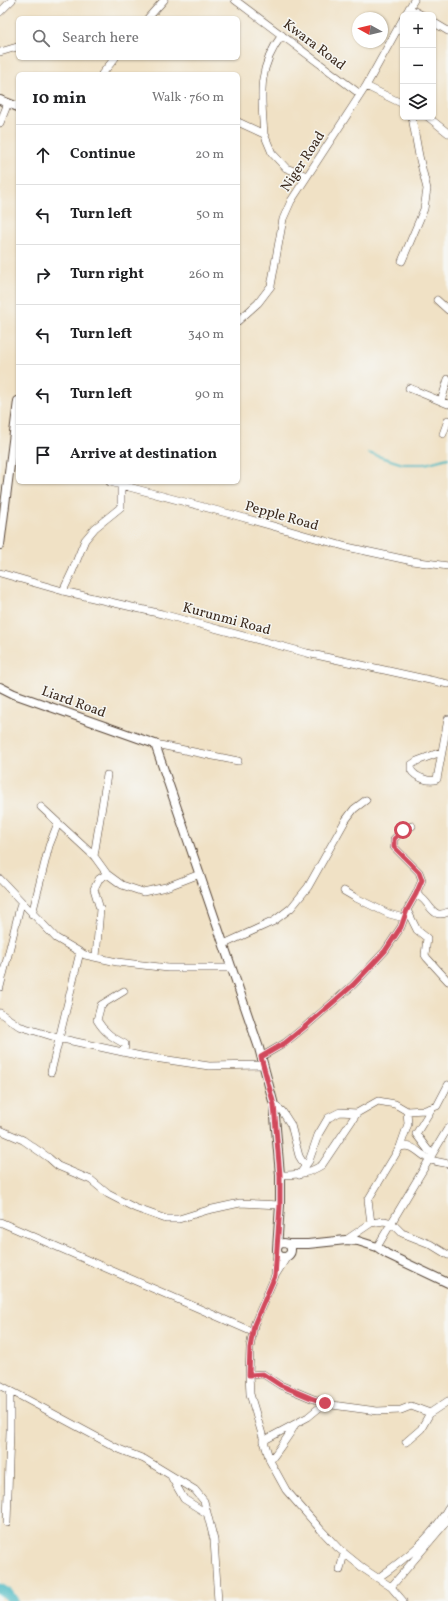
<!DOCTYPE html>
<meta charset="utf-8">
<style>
:root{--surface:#fff;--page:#f6f6f6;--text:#202124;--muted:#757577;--line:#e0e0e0}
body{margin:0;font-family:Vollkorn,serif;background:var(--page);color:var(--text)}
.controls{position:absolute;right:12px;top:12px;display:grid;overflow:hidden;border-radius:6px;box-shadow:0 1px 3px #0004}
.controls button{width:36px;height:36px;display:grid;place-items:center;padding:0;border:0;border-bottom:1px solid var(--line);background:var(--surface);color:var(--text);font:20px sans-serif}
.compass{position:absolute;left:352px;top:12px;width:36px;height:36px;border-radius:50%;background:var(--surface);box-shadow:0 1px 3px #0004;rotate:278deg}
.stop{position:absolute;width:12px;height:12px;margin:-9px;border:3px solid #d1495b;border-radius:50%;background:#fff}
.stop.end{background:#d1495b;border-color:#fff;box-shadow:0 1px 4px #0008}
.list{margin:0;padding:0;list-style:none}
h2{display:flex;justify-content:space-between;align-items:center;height:52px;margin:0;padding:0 16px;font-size:17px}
h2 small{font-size:13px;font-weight:400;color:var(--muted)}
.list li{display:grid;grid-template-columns:26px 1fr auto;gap:12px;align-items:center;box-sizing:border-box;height:60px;padding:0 16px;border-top:1px solid var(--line)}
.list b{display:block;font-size:15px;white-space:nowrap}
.list em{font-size:13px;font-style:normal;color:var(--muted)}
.icon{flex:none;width:22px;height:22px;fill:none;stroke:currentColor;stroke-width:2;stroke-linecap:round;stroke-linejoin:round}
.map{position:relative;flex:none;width:448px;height:1601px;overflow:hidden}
.search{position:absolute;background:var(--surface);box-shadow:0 1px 3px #0004;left:16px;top:16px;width:224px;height:44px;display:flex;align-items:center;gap:10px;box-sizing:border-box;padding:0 14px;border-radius:6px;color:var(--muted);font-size:15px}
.panel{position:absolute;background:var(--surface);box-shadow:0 1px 3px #0004;left:16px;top:72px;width:224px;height:412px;border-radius:6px}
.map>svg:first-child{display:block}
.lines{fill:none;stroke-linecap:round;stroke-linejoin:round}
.stream{stroke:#4ab9c2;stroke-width:2}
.river{stroke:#4ab9c2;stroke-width:11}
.minor-casing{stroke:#564537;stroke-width:8}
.tertiary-casing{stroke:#564537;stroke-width:10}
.minor{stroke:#fff;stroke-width:7}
.tertiary{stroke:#fff;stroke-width:8}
.route{stroke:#d1495b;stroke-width:5}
.labels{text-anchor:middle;stroke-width:3;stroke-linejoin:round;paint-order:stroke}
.street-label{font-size:14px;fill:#3b2a1e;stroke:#f6f6f2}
</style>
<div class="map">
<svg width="448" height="1601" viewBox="0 0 448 1601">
<rect width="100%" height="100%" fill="#f6f6f2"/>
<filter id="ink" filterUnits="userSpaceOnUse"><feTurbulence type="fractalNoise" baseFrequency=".025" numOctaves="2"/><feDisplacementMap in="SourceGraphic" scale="8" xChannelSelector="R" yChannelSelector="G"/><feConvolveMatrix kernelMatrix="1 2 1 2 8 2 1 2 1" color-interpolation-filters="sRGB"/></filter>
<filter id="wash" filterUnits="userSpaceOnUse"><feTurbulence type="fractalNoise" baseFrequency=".012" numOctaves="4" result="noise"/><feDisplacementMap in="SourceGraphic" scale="16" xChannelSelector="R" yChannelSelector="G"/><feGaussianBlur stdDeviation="0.9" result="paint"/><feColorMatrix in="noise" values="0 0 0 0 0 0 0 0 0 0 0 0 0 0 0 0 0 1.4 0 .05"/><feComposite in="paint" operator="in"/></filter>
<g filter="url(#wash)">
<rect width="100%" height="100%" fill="#f0e1c5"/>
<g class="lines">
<path class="stream" d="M368 453 403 464H425L448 458"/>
<path class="river" d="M0 1589 8 1594 13 1601"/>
</g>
</g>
<g filter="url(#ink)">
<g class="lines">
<g class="minor-casing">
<path id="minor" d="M235 0 360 94
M409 8 422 15
M0 12 12 0
M405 15 414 0
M148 18 164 0
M433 22 448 31
M0 52 17 47
M102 74 115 58
M366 86 403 104
M428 117 448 133
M238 122 264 134 272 153 286 168 307 176
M0 123 8 103
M264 134C261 95 257 68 282 35
M402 261 424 209 427 189 419 156 412 117
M437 300 448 310
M238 321 258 303 271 286 283 219 291 201 366 86 403 19
M409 388 448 404
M441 401 448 379
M443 434 448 420
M110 482 234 515 347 547 412 561 448 566
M0 573 63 591 162 614 307 653 448 684
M63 591 72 572 85 540 95 528 121 507V485
M155 744 238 761
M441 752 417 761 411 765V770C415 777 430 783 437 779L448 719
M41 807 94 856 107 874 122 885 143 892 166 887 200 874
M94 856 107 775
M0 879 56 938 85 955 117 962 168 968H232
M344 891 356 898 389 914 404 918
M416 894C419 896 422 898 424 900 431 907 434 919 448 912
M407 910 417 930 427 938 425 955 427 958 448 981
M32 914 49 846 58 823
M224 944 274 921 291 908 308 887 345 821 354 809 366 800
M96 957 100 909 94 889 99 879 107 874
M0 987 21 903
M0 1013 19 1026 58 1038 141 1056 209 1066 264 1065
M124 1052 125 1044C113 1038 104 1032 97 1020L101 1005 124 991
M261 1057 285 1043 307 1025 353 985 385 951 401 927 407 910 416 894 422 880 419 872 394 847V839L403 830 412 826
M51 1072 80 952
M274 1105 282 1111 291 1125 299 1156 305 1166
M432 1108 416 1134 428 1150 433 1153
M407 1111 425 1110 437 1106 448 1085
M0 1130 23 1140 49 1158 58 1166 91 1180 108 1194 135 1208 166 1219H179L208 1210 240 1203 280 1205
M400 1147C413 1143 419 1154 429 1159 434 1162 442 1162 448 1164
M280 1175C296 1175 308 1174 322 1165L357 1113 378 1101 395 1104 407 1111 408 1124 400 1147 368 1200 371 1223
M299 1175 309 1161 318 1135 328 1118 340 1112 357 1113
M0 1222 253 1332
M346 1240 371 1223 384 1221 392 1223 402 1233 430 1244 448 1255
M377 1247 448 1128
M288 1255 275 1276 259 1313 254 1325 250 1348 249 1375 250 1394 270 1461 286 1490 321 1530 338 1548 364 1569 391 1587 403 1601
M275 1273 277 1252
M249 1375 263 1374 280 1385 311 1398 332 1405 377 1411 401 1410 411 1406 430 1413
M0 1385 119 1449 144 1459 195 1490 204 1501 214 1540 218 1601
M263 1441 308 1417 325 1403
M406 1442 421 1429 430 1413 448 1401
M270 1461C274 1456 294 1429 295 1424
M172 1478 184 1499 206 1513
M7 1523 10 1431V1390
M340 1570 344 1553
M378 1578C405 1559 432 1538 448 1508
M391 1587 448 1520"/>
</g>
<g class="tertiary-casing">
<path id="tertiary" d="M0 100 18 107
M0 545 18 401
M0 687 14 694 155 744 259 1048 274 1105 280 1175V1205L277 1249
M277 1250a7 7 0 1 1 14 0a7 7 0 1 1-14 0Z
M287 1244H308L346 1240 358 1241 377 1247 387 1254 448 1283"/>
</g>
<use href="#minor" class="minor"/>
<use href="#tertiary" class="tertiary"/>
</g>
</g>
<g class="lines" filter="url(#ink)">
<path class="route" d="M325 1403 311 1398 280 1385 263 1374 249 1375 250 1348 254 1325 275 1276 280 1206V1175L274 1105 261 1057 285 1043 307 1025 353 985 385 951 401 927 407 910 416 894 422 880 419 872 394 847V839L403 830"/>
</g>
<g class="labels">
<g class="street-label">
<text transform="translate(315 44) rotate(37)" y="5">Kwara Road</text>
<text transform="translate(302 161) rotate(-57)" y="5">Niger Road</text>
<text transform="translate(282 515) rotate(16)" y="5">Pepple Road</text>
<text transform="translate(227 618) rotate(15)" y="5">Kurunmi Road</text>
<text transform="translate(74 701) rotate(20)" y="5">Liard Road</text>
</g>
</g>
</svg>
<div class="controls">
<button>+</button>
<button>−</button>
<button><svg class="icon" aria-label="layers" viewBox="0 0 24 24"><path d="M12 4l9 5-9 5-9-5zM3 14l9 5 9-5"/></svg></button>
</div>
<svg class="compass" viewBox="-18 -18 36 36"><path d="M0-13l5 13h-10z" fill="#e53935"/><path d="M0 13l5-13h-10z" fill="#757577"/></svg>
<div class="stop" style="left:403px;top:830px"></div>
<div class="stop end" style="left:325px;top:1403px"></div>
<div class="search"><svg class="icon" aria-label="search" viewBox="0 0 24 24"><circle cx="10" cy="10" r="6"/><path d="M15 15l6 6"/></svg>Search here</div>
<section class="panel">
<h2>10 min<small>Walk · 760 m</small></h2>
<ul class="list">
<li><svg class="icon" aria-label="ahead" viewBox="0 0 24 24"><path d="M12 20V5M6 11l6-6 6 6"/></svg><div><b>Continue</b></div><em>20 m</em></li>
<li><svg class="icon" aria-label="left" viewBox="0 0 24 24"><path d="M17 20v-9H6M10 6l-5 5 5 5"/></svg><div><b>Turn left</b></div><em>50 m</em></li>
<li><svg class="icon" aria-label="right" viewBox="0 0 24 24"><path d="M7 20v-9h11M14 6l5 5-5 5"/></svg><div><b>Turn right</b></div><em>260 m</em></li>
<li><svg class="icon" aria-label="left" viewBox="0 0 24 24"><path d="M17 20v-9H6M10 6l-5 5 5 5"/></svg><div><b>Turn left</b></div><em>340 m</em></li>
<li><svg class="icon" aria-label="left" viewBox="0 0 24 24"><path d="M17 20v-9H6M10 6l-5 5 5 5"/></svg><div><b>Turn left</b></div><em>90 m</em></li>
<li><svg class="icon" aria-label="arrive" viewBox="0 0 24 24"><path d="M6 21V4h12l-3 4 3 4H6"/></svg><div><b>Arrive at destination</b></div></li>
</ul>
</section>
</div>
